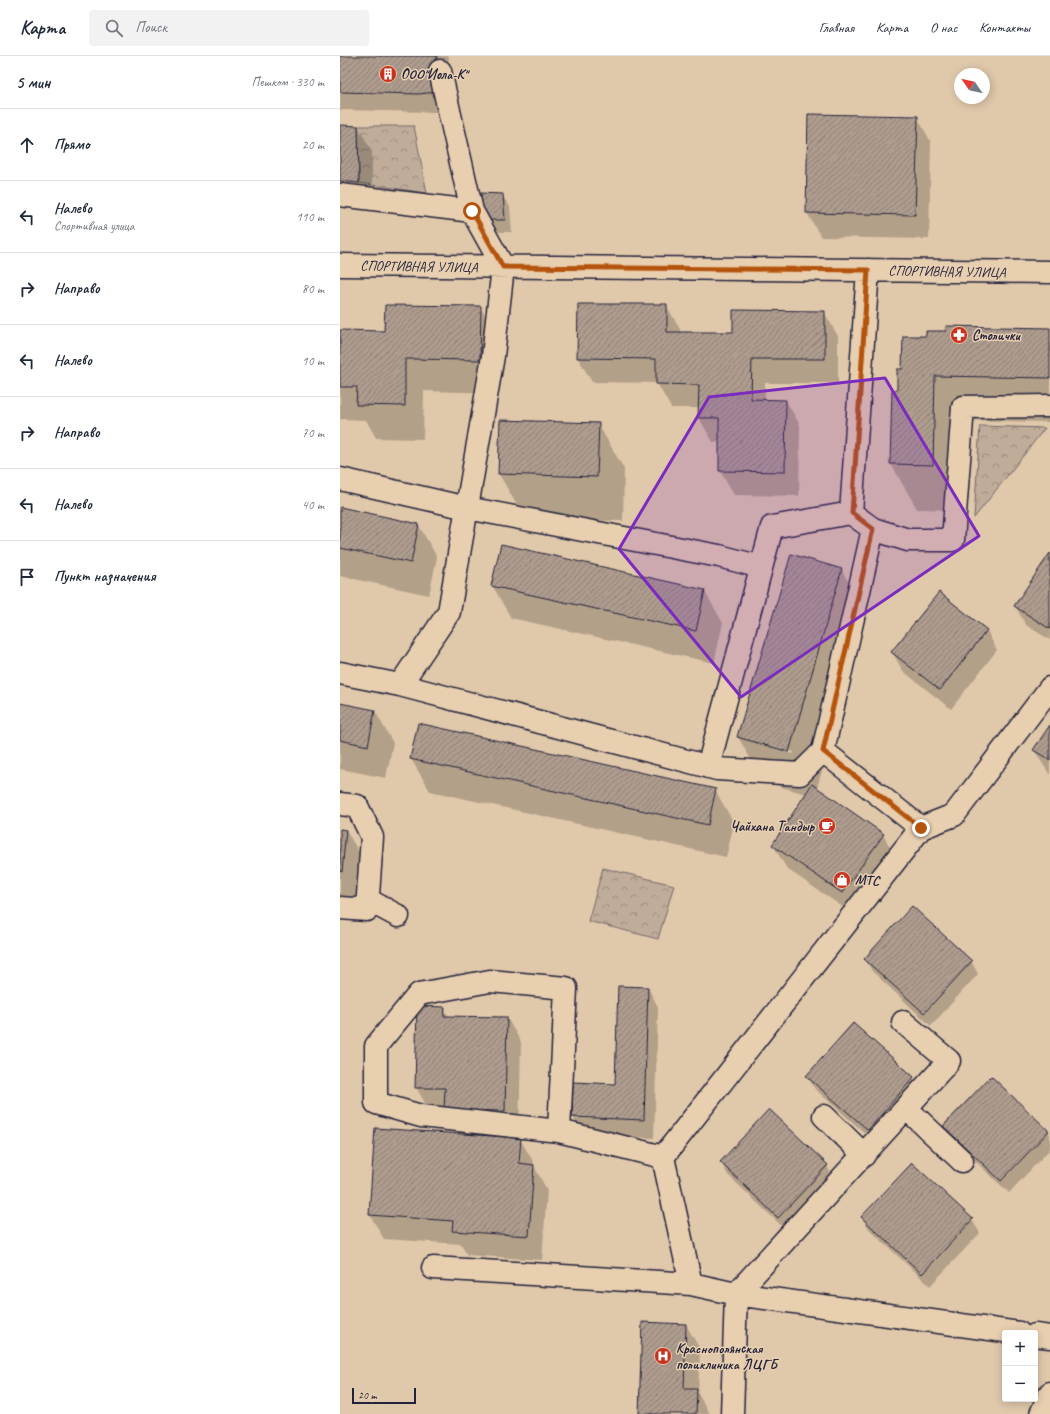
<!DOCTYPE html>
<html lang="ru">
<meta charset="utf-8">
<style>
:root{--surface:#fff;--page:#f2f2f3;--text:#1f2937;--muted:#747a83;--line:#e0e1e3}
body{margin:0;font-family:Caveat,sans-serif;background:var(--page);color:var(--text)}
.controls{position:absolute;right:12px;bottom:12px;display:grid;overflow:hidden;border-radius:4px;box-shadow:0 2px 10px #0003}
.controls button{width:36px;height:36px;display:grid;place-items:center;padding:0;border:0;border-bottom:1px solid var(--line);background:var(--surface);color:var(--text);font:20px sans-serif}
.compass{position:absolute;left:614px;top:12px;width:36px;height:36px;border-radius:50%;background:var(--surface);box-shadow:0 2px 10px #0003;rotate:304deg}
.scale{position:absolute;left:12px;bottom:10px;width:64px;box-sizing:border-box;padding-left:4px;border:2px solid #22223b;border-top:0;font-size:11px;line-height:14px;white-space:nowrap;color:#22223b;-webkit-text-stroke:3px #e8cfb0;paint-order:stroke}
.stop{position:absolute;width:12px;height:12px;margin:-9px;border:3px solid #b45309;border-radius:50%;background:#fff}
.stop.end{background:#b45309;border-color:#fff;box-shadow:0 1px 4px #0008}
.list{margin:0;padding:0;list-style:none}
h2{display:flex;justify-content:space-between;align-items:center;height:52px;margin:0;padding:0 16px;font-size:17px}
h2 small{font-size:13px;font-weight:400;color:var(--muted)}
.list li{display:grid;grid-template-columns:26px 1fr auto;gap:12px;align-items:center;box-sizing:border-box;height:72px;padding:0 16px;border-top:1px solid var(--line)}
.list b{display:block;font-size:15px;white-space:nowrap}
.list p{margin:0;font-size:13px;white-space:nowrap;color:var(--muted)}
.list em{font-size:13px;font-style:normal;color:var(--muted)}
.icon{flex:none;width:22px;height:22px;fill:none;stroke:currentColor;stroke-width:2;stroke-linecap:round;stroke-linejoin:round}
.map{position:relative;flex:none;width:710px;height:1358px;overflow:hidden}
header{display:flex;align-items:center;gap:24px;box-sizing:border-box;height:56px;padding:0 20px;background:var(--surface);border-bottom:1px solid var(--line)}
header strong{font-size:19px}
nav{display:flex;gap:22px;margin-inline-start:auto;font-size:14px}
.search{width:280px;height:36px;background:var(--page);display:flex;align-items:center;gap:10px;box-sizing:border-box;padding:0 14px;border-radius:4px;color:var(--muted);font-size:15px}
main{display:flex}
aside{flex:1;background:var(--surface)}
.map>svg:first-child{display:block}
.park{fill:url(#park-crowns);stroke:#71686a}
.shadow{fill:#0003;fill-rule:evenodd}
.building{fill:url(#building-hatch);stroke:#22223b}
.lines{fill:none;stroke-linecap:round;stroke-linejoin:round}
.minor-casing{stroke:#22223b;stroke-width:25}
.minor{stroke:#e8cfb0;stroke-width:22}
.route{stroke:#b45309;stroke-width:5}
.marked{fill:#7b2cbf;fill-opacity:0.2;stroke:#7b2cbf;stroke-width:3;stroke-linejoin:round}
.labels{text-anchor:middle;stroke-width:3;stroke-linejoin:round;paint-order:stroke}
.poi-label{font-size:14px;font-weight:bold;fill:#22223b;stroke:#e8cfb0;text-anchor:start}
.street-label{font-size:14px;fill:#22223b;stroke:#e8cfb0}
</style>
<header>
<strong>Карта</strong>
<div class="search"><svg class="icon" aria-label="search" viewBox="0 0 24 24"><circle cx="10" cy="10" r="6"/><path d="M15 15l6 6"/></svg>Поиск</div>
<nav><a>Главная</a><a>Карта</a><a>О нас</a><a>Контакты</a></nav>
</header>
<main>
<aside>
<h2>5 мин<small>Пешком · 330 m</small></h2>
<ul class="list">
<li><svg class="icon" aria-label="ahead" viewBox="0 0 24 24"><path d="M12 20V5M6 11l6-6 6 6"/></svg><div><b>Прямо</b></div><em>20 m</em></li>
<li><svg class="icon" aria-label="left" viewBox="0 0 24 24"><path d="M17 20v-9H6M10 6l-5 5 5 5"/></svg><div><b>Налево</b><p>Спортивная улица</p></div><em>110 m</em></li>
<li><svg class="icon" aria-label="right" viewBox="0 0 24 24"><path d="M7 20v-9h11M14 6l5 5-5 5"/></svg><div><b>Направо</b></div><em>80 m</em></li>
<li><svg class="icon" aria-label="left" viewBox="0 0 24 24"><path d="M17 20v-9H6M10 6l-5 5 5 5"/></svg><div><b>Налево</b></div><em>10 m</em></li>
<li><svg class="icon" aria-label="right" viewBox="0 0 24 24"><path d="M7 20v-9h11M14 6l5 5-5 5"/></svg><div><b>Направо</b></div><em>70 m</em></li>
<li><svg class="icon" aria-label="left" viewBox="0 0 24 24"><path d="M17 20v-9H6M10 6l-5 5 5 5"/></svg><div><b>Налево</b></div><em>40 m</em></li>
<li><svg class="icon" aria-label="arrive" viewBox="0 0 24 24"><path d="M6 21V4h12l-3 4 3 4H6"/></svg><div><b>Пункт назначения</b></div></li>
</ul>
</aside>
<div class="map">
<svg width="710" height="1358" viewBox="0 0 710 1358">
<defs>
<pattern id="park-crowns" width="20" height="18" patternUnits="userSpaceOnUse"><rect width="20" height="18" fill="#c0ad99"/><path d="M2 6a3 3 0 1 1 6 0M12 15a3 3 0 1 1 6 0" fill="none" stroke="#9c8c7e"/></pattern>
<pattern id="building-hatch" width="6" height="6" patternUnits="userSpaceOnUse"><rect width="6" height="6" fill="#ae9c8e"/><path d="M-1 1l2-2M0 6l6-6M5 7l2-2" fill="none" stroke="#8d7f75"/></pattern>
</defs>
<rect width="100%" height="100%" fill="#e0c8ab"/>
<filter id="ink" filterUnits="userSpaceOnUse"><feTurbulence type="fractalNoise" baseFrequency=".025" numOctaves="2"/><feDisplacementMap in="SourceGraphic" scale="8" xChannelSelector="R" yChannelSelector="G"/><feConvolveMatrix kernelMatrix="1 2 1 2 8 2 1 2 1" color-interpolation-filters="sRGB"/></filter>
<g filter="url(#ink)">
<path class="park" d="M18 70H74L87 137 19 127Z
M640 370 705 372 634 462Z
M263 812 334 829 318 883 248 865Z"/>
<path class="shadow" d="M0 0H109L105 55 91 56 0 54Z
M577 61 591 86 589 183 481 181 467 157Z
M0 70 18 71 32 95V151L0 149Z
M162 139 170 151 172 176H151L143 164Z
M326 249 340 273V277H394L484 256 498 280V327H425V344L446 345 460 369 459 440 394 439 380 415V386H373L359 362V352H331L317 327 252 326 238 302Z
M140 251 159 284 158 337 84 335 83 383 36 382 26 364 0 363V275L45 276Z
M710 273V366L620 364 619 454 577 453 551 408 558 335 563 314 587 281Z
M161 365 258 368 284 413 283 465 185 463 159 418Z
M0 452 78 468 97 501 89 539 0 520Z
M710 499V584L686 569 675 550Z
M501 513 527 558 477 732 543 779 557 803 516 860 447 813 433 789 466 738 424 726 398 681ZM433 690 454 696 453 698 433 692Z
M152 529 364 534 383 567 374 607 171 562Z
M599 537 647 575 657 594 611 653 563 615 552 596Z
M0 648 35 655 53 687 46 722 0 713Z
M710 671V719L694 694Z
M71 703 375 734 394 767 386 801 90 735Z
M0 774H6L32 819 27 860 0 857Z
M525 903 631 905 638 918 591 970 532 915Z
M308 932 318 951 314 1082 243 1080 233 1061 234 1027 275 1029Z
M104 952 109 961 167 962 181 986 179 1079 139 1078V1080L180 1083 194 1107V1110L207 1134 202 1204 127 1199 121 1188 44 1183 30 1159 120 1079 107 1056H90L76 1031Z
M513 968 574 1022 581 1035 535 1086 475 1033 467 1020Z
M605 1070 708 1075 710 1079V1093L669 1137 612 1083Z
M381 1106 487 1110 494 1123 446 1174 388 1119Z
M572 1108 632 1164 640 1177 590 1230 530 1174 522 1162Z
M346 1269 360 1293 358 1338 370 1358H300Z"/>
<path class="building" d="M0 0H97L95 36 79 38 0 36Z
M468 58 578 60 575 159 466 157Z
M0 69 18 70 19 127 0 125Z
M141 137 163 138 165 164H142Z
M238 248H327V276H393V254L485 255V303H412L411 343 446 344 445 416 379 415V362H358L359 329 316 328V303L237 302Z
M45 249 141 250 140 304 65 303V350L16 349 17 331H0V274L44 275Z
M606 270 710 272V322L595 320 593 409 550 408 552 334H557V313H562L563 280H586V275H606Z
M160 364 259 367 257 421 158 418Z
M0 451 79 468 71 507 0 492Z
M161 488 365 534 356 575 151 530Z
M710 497V573L674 550Z
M451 498 502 513 449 696 397 681Z
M599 536 647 574 600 634 551 596Z
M0 647 35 654 28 690 0 684Z
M78 667 376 733 368 769 70 703Z
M710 669V704L693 694Z
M472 728 544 778 502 837 432 789Z
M0 773 6 774 2 816 0 815Z
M572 850 632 905 584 957 524 903Z
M278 930 308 931 304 1064 232 1061 233 1026 275 1028Z
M77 950 105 951 104 960 167 961 165 1055 104 1054 105 1032H75Z
M513 967 574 1021 528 1074 466 1020Z
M651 1020 709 1075 661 1125 603 1070Z
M429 1053 488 1109 438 1162 380 1106Z
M35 1072 181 1082 179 1107 194 1109 189 1180 112 1175 113 1165 29 1159Z
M572 1107 633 1163 582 1218 521 1161Z
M302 1266 346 1268 344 1333H357L356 1358H299Z"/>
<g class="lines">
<g class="minor-casing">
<path id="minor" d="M100 15 132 155 163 211 153 300 109 556 60 629 377 713 460 718 483 695
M0 139 132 155
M0 209 710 216
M0 423 127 452 379 500 421 511
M511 457 528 214
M533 473 568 484H613L623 351 710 350
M0 617 60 629
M368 711 432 471 511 457 533 473 483 695 581 772
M0 748 17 750 32 781 27 854 0 852
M28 844 58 860
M566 1052 622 1105
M484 1060 524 1099
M219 1075 226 932 150 925 79 938 36 990V1047L81 1060 219 1075 323 1101
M93 1212 351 1228 396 1238 679 1277
M351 1228 323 1101 581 772 614 759 710 632
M695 1279 710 1281
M392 1358 396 1238 609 1005 563 966
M701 1358 710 1337"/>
</g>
<use href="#minor" class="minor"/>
</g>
</g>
<g class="lines" filter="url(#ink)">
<path class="route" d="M132 155 163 211 528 214 512 457 533 473 483 695 581 772"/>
</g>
<path class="marked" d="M545 322 639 480 401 641 279 493 369 341Z"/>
<defs>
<g id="building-disc" transform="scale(0.9)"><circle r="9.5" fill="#c8321e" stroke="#e8cfb0"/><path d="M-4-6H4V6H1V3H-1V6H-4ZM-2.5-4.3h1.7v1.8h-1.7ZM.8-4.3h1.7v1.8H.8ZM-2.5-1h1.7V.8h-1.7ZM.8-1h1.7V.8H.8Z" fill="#fff"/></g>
<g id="pharmacy-disc" transform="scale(0.9)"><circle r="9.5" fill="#c8321e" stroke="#e8cfb0"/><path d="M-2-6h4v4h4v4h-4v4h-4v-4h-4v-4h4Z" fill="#fff"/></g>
<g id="cafe-disc" transform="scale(0.9)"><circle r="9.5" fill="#c8321e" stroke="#e8cfb0"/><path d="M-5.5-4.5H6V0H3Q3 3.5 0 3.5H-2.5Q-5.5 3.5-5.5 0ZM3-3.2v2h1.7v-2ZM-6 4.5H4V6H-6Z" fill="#fff"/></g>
<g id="shop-disc" transform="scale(0.9)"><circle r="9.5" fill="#c8321e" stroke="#e8cfb0"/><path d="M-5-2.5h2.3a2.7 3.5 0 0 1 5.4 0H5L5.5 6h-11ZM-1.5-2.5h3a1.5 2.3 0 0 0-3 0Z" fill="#fff"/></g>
<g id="hospital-disc" transform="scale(0.9)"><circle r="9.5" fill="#c8321e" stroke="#e8cfb0"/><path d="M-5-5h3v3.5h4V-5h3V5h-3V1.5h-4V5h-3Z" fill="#fff"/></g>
</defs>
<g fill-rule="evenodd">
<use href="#building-disc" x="48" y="18"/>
<use href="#pharmacy-disc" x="619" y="279"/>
<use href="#cafe-disc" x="487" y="770"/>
<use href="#shop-disc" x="502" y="824"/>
<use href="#hospital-disc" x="323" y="1300"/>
</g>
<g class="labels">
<g class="poi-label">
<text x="61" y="23">ООО"Иола-К"</text>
<text x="632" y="284">Столички</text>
<text x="474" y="775" text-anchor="end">Чайхана Тандыр</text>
<text x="515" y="829">МТС</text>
<text x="336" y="1297">Краснополянская<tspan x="336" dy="16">поликлиника ЛЦГБ</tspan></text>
</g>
<g class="street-label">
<text transform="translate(79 210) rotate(1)" y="5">СПОРТИВНАЯ УЛИЦА</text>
<text transform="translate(607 215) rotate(1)" y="5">СПОРТИВНАЯ УЛИЦА</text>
</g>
</g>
</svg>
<div class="controls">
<button>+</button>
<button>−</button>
</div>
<svg class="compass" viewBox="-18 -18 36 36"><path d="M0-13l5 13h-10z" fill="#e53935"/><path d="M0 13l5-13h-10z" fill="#747a83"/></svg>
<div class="scale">20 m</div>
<div class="stop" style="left:132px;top:155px"></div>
<div class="stop end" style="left:581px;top:772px"></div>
</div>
</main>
